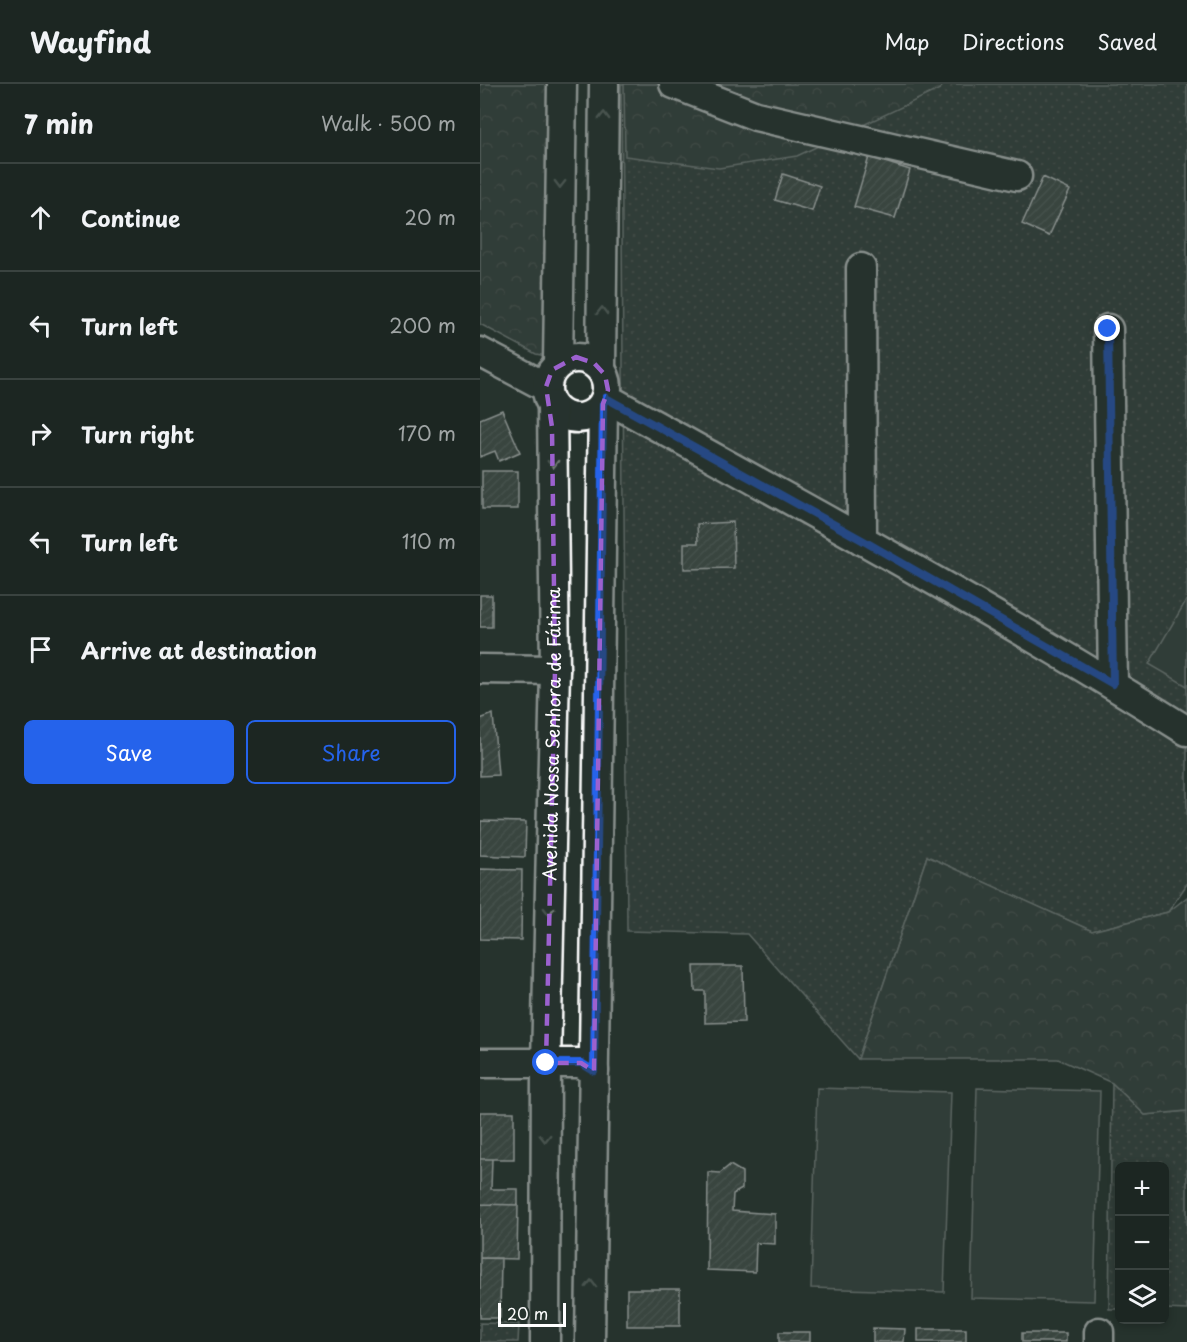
<!DOCTYPE html>
<meta charset="utf-8">
<style>
:root{--surface:#1c2622;--page:#252e2a;--text:#f1f3f6;--muted:#a0a5a5;--line:#3a4340;--accent:#2563eb}
body{margin:0;font-family:"Playpen Sans",sans-serif;background:var(--page);color:var(--text)}
.controls{position:absolute;right:18px;bottom:18px;display:grid;overflow:hidden;border-radius:9px;box-shadow:0 3px 9px #0003}
.controls button{width:54px;height:54px;display:grid;place-items:center;padding:0;border:0;border-bottom:2px solid var(--line);background:var(--surface);color:var(--text);font:30px sans-serif}
.scale{position:absolute;left:18px;bottom:15px;width:68px;box-sizing:border-box;padding-left:6px;border:3px solid #fff;border-top:0;font-size:16px;line-height:21px;white-space:nowrap;color:#fff;-webkit-text-stroke:4px #26332d;paint-order:stroke}
.stop{position:absolute;width:18px;height:18px;margin:-14px;border:4px solid #2563eb;border-radius:50%;background:#fff}
.stop.end{background:#2563eb;border-color:#fff;box-shadow:0 2px 6px #0008}
.list{margin:0;padding:0;list-style:none}
h2{display:flex;justify-content:space-between;align-items:center;height:78px;margin:0;padding:0 24px;font-size:26px}
h2 small{font-size:20px;font-weight:400;color:var(--muted)}
.list li{display:grid;grid-template-columns:39px 1fr auto;gap:18px;align-items:center;box-sizing:border-box;height:108px;padding:0 24px;border-top:2px solid var(--line)}
.list b{display:block;font-size:22px;white-space:nowrap}
.list em{font-size:20px;font-style:normal;color:var(--muted)}
.actions{display:flex;gap:12px;padding:18px 24px}
.actions a{flex:1;padding:14px 0;border:2px solid var(--accent);border-radius:9px;text-align:center;font-size:21px;color:var(--accent)}
.actions .main{background:var(--accent);color:#fff}
.icon{flex:none;width:33px;height:33px;fill:none;stroke:currentColor;stroke-width:2;stroke-linecap:round;stroke-linejoin:round}
.map{position:relative;flex:none;width:707px;height:1258px;overflow:hidden}
header{display:flex;align-items:center;gap:36px;box-sizing:border-box;height:84px;padding:0 30px;background:var(--surface);border-bottom:2px solid var(--line)}
header strong{font-size:28px}
nav{display:flex;gap:33px;margin-inline-start:auto;font-size:21px}
main{display:flex}
aside{flex:1;background:var(--surface)}
.map>svg:first-child{display:block}
.grass{fill:url(#grass-dots);stroke:#9ea4a2;stroke-width:1.5}
.forest{fill:url(#forest-crowns);stroke:#9ea4a2;stroke-width:1.5}
.pitch{fill:#3e4944;stroke:#9ea4a2;stroke-width:1.5}
.building{fill:url(#building-hatch);stroke:#fff;stroke-width:1.5}
.lines{fill:none;stroke-linecap:round;stroke-linejoin:round}
.minor-casing{stroke:#fff;stroke-width:33}
.minor{stroke:#26332d;stroke-width:28}
.oneway{stroke:#727a76}
.route{stroke:#2563eb;stroke-width:8}
.marked{fill:none;stroke:#9c61cf;stroke-width:4.5;stroke-dasharray:12 8;stroke-linejoin:round}
.labels{text-anchor:middle;stroke-width:6;stroke-linejoin:round;paint-order:stroke}
.street-label{font-size:18px;fill:#fff;stroke:#26332d}
</style>
<header>
<strong>Wayfind</strong>
<nav><a>Map</a><a>Directions</a><a>Saved</a></nav>
</header>
<main>
<aside>
<h2>7 min<small>Walk · 500 m</small></h2>
<ul class="list">
<li><svg class="icon" aria-label="ahead" viewBox="0 0 24 24"><path d="M12 20V5M6 11l6-6 6 6"/></svg><div><b>Continue</b></div><em>20 m</em></li>
<li><svg class="icon" aria-label="left" viewBox="0 0 24 24"><path d="M17 20v-9H6M10 6l-5 5 5 5"/></svg><div><b>Turn left</b></div><em>200 m</em></li>
<li><svg class="icon" aria-label="right" viewBox="0 0 24 24"><path d="M7 20v-9h11M14 6l5 5-5 5"/></svg><div><b>Turn right</b></div><em>170 m</em></li>
<li><svg class="icon" aria-label="left" viewBox="0 0 24 24"><path d="M17 20v-9H6M10 6l-5 5 5 5"/></svg><div><b>Turn left</b></div><em>110 m</em></li>
<li><svg class="icon" aria-label="arrive" viewBox="0 0 24 24"><path d="M6 21V4h12l-3 4 3 4H6"/></svg><div><b>Arrive at destination</b></div></li>
</ul>
<div class="actions"><a class="main">Save</a><a>Share</a></div>
</aside>
<div class="map">
<svg width="707" height="1258" viewBox="0 0 707 1258">
<defs>
<pattern id="grass-dots" width="8" height="8" patternUnits="userSpaceOnUse" patternTransform="scale(1.5)"><rect width="8" height="8" fill="#3e4944"/><path d="M2 2h.1M6 6h.1" fill="none" stroke="#5b6460" stroke-width="1.8" stroke-linecap="round"/></pattern>
<pattern id="forest-crowns" width="20" height="18" patternUnits="userSpaceOnUse" patternTransform="scale(1.5)"><rect width="20" height="18" fill="#3e4944"/><path d="M2 6a3 3 0 1 1 6 0M12 15a3 3 0 1 1 6 0" fill="none" stroke="#5b6460"/></pattern>
<pattern id="building-hatch" width="6" height="6" patternUnits="userSpaceOnUse" patternTransform="scale(1.5)"><rect width="6" height="6" fill="#515c57"/><path d="M-1 1l2-2M0 6l6-6M5 7l2-2" fill="none" stroke="#6b7470"/></pattern>
</defs>
<rect width="100%" height="100%" fill="#26332d"/>
<filter id="ink" filterUnits="userSpaceOnUse"><feTurbulence type="fractalNoise" baseFrequency=".0167" numOctaves="2"/><feDisplacementMap in="SourceGraphic" scale="12" xChannelSelector="R" yChannelSelector="G"/><feConvolveMatrix kernelMatrix="1 2 1 2 8 2 1 2 1" color-interpolation-filters="sRGB"/></filter>
<g filter="url(#ink)">
<path class="grass" d="M141 0H707V800L688 828 612 847 447 772 378 975 267 850 147 847Z
M632 999 665 1031 707 1027V1226L685 1225 684 1082H640L639 1225H629Z
M0 1239 39 1240 38 1258H0Z"/>
<path class="forest" d="M0 0H73L66 272 56 270 0 240Z
M144 0H464L460 5 317 72 239 84 145 72Z
M447 772 612 847 688 828 707 813V1027L665 1031 632 999 578 975H378Z"/>
<path class="pitch" d="M707 515V602L669 580Z
M337 1004 471 1008 464 1208 331 1204Z
M497 1004 620 1007 614 1217 491 1214Z"/>
<path class="building" d="M389 73 430 86 415 134 374 123Z
M303 90 340 102 332 127 295 116Z
M563 93 590 106 569 152 542 140Z
M22 326 40 368 19 377 15 367 0 373V335Z
M2 387H38V425H2Z
M253 438 254 484 204 485V459H218L217 440Z
M0 511H12V543H0Z
M13 630 18 691 0 692V635Z
M1 737 46 738 45 773 0 771Z
M0 785 42 786 41 856 0 855Z
M214 882H263L264 938 225 939V907H215Z
M0 1028H34V1075H0Z
M0 1075H12L11 1105H38V1121L0 1120Z
M250 1081 262 1088V1105L253 1110 252 1127 295 1130V1160L276 1159 275 1188 227 1186 228 1088 240 1089Z
M0 1120 38 1121 37 1175 0 1174Z
M0 1174H21L20 1234H0Z
M147 1205H200V1242H147Z
M393 1244 425 1245 424 1258H393Z
M438 1245H486V1258H438Z
M299 1248H330V1258H299Z
M542 1249H586V1258H542Z"/>
<g class="lines">
<g class="minor-casing">
<g id="minor">
<path d="M194 0 276 32 537 92"/>
<path d="M381 184 382 456"/>
<path d="M628 245 633 600"/>
<path d="M0 268 66 303"/>
<circle cx="97" cy="304" r="30"/>
<path d="M78 280 82 0"/>
<path d="M121 285 124 0"/>
<path d="M126 314C321 422 518 528 707 647"/>
<path d="M0 585 75 586"/>
<path d="M0 979H101L114 987"/>
<path id="s1" d="M65 1258 66 979 75 586 72 321"/>
<path d="M110 1258 123 320"/>
<path d="M619 1258V1248"/>
</g>
</g>
<use href="#minor" class="minor"/>
</g>
<defs><path id="oneway-chevron" d="M-2-3.5L2.5 0L-2 3.5" fill="none" stroke-width="1.6" stroke-linecap="round" stroke-linejoin="round" transform="scale(1.5)"/></defs>
<g class="oneway">
<use href="#oneway-chevron" transform="translate(124 32) rotate(-89)"/>
<use href="#oneway-chevron" transform="translate(80 100) rotate(91)"/>
<use href="#oneway-chevron" transform="translate(122 227) rotate(-89)"/>
<use href="#oneway-chevron" transform="translate(73 380) rotate(89)"/>
<use href="#oneway-chevron" transform="translate(69 827) rotate(91)"/>
<use href="#oneway-chevron" transform="translate(65 1054) rotate(90)"/>
<use href="#oneway-chevron" transform="translate(111 1200) rotate(-89)"/>
</g>
</g>
<g class="lines" filter="url(#ink)">
<path class="route" d="M66 979H101L114 987 123 320 126 314 382 456 633 600 628 245"/>
</g>
<path d="M0 0H707V1258H0ZM96 273 114 279 125 291 128 306 123 320 114 987 101 979H66L75 586 72 343 66 303 72 286Z" fill="#26332d" fill-opacity=".55" fill-rule="evenodd"/>
<path class="marked" d="M96 273 114 279 125 291 128 306 123 320 114 987 101 979H66L75 586 72 343 66 303 72 286Z"/>
<g class="labels">
<g class="street-label">
<text dy="6" stroke="none"><textPath href="#s1" startOffset="608">Avenida Nossa Senhora de Fátima</textPath></text>
</g>
</g>
</svg>
<div class="controls">
<button>+</button>
<button>−</button>
<button><svg class="icon" aria-label="layers" viewBox="0 0 24 24"><path d="M12 4l9 5-9 5-9-5zM3 14l9 5 9-5"/></svg></button>
</div>
<div class="scale">20 m</div>
<div class="stop" style="left:66px;top:979px"></div>
<div class="stop end" style="left:628px;top:245px"></div>
</div>
</main>
